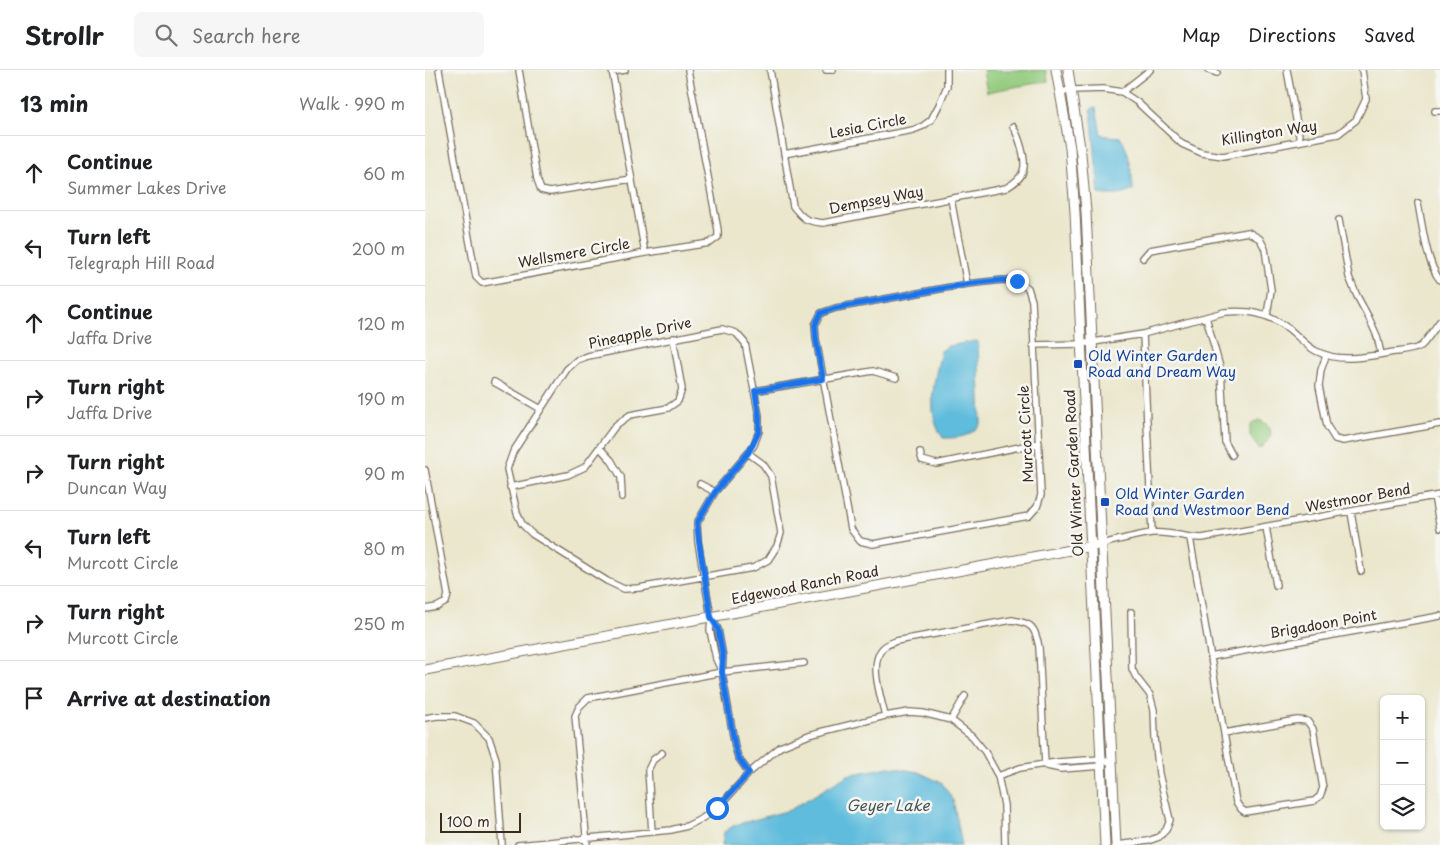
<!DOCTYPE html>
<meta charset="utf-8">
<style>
:root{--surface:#fff;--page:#f6f6f6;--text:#202124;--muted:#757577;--line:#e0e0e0}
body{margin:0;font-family:"Playpen Sans",sans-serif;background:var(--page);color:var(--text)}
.controls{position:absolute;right:15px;bottom:15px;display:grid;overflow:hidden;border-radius:8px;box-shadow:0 1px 4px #0004}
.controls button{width:45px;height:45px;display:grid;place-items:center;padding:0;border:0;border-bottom:1px solid var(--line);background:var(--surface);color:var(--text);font:25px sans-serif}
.scale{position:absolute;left:15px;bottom:12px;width:81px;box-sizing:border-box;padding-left:5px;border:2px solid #3b2a1e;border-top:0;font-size:14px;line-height:18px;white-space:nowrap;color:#3b2a1e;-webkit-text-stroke:4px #f6f6f2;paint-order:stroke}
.stop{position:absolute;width:15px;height:15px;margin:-11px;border:4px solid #1a73e8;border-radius:50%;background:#fff}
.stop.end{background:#1a73e8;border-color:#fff;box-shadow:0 1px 5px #0008}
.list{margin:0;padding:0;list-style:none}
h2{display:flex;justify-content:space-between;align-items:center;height:65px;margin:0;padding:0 20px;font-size:21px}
h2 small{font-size:16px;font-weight:400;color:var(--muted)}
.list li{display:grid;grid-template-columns:32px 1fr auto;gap:15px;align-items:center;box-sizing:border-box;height:75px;padding:0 20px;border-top:1px solid var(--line)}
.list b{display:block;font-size:19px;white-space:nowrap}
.list p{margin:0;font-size:16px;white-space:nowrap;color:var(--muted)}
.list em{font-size:16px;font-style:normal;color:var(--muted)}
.icon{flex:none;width:28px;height:28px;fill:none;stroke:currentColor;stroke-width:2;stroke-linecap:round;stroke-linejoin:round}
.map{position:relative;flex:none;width:1015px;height:775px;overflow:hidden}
header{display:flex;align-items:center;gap:30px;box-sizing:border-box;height:70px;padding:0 25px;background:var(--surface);border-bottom:1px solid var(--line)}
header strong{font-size:24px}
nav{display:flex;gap:28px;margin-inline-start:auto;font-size:18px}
.search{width:350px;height:45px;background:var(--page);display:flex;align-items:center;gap:12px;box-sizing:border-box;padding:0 18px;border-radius:8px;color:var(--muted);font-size:19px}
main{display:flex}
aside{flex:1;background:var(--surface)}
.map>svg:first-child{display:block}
.green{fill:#93cb7e;stroke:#677a4e}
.water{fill:#5ebcdd;stroke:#4c737e}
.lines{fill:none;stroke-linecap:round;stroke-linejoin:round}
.street-casing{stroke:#796c5b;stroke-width:8}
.secondary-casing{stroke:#796c5b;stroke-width:11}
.street{stroke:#fff;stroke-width:5.5}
.secondary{stroke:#fff;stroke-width:9}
.route{stroke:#1a73e8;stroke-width:6}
.transit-dot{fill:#1a4fb4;stroke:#f6f6f2;stroke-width:2}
.labels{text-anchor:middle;stroke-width:5;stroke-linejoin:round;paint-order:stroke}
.street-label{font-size:14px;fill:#3b2a1e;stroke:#f6f6f2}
.transit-label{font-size:14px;fill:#164399;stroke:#f6f6f2;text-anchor:start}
.water-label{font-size:15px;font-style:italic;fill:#465657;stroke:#f6f6f2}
</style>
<header>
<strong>Strollr</strong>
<div class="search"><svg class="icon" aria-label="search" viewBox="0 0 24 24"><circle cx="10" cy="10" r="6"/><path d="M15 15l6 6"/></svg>Search here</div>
<nav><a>Map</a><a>Directions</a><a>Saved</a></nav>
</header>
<main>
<aside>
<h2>13 min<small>Walk · 990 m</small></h2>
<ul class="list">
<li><svg class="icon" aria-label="ahead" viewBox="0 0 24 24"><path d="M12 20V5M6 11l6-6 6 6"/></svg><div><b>Continue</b><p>Summer Lakes Drive</p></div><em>60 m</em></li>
<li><svg class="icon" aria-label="left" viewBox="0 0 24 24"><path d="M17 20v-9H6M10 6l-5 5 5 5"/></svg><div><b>Turn left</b><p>Telegraph Hill Road</p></div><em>200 m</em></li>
<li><svg class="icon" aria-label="ahead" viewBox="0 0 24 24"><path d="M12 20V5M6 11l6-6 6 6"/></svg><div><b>Continue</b><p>Jaffa Drive</p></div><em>120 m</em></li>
<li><svg class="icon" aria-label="right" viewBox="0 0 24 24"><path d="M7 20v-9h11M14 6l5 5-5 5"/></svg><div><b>Turn right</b><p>Jaffa Drive</p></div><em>190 m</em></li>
<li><svg class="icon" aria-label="right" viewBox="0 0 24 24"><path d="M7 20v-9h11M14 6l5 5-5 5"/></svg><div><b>Turn right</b><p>Duncan Way</p></div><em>90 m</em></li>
<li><svg class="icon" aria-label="left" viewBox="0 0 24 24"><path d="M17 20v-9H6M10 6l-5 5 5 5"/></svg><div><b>Turn left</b><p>Murcott Circle</p></div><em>80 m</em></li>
<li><svg class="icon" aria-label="right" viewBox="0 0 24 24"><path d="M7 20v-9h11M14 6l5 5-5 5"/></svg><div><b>Turn right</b><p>Murcott Circle</p></div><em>250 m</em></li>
<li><svg class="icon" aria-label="arrive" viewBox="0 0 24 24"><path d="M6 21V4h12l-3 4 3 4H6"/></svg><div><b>Arrive at destination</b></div></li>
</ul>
</aside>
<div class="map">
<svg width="1015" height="775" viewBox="0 0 1015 775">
<rect width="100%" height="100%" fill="#f6f6f2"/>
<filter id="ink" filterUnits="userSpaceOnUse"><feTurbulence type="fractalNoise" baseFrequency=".02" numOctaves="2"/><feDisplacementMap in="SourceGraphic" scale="10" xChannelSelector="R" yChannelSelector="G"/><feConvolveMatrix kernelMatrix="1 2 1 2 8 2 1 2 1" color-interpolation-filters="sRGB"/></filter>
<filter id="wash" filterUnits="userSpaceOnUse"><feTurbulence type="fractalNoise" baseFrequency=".0096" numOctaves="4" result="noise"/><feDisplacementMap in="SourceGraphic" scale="20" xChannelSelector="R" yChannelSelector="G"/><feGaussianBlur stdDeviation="1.12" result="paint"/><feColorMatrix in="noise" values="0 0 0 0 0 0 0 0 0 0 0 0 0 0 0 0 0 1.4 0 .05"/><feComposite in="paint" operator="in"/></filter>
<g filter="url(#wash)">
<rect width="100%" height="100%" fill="#ebe7cd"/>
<path class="green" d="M558 0H621L623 11 562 22Z
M834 350C852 357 847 370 834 379L825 366V356L829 352Z"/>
<path class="water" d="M667 38H671L676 64 682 66 695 67C705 81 707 103 708 120 699 126 683 126 674 124L666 40Z
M551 271 553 272 556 353C546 367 535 368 518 368 516 364 512 359 511 354 503 330 511 304 516 281L523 276Z
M464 697 493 702 517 713 528 730 537 775H297L299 762 310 755 365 740 423 705Z"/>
</g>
<g filter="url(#ink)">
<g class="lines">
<g class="street-casing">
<path id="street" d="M14 0 51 207 57 213 220 183 285 173 293 167V160L263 0
M94 0 112 109 116 120 125 122 207 109
M187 0 220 183
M345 0 368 136C379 150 381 151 398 153L581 118C588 114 596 109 598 101 602 91 594 66 588 57
M401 0H408
M783 0 792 3
M862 0 875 71
M187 2 200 0
M635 22 647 20 679 19 697 22 712 32 757 74 777 83 798 86 913 64 931 50 941 29 937 0
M697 22 725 0
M1010 41H1015
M359 84 488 60 498 56 506 50 514 35 522 16V0
M526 129 542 214
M993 133C997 154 1002 195 1015 210
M914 150 924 207 932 226 944 248 952 266 956 284
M718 188 725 180 823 162 835 169 840 179 846 220 842 245
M578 210 591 211 603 218 607 231 616 425 612 437 604 446 448 474 435 471 426 459 391 269 390 255 396 243 411 238 542 214Z
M781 247 796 301 800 372 807 385
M718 264 727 463
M608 275 656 274 718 264 799 242C825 240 843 243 864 259 873 266 881 276 891 281 916 294 944 286 970 282 978 281 990 280 996 276 1001 272 1011 256 1015 251
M901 286 896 300 894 316 902 356 910 369 918 371 1015 354
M69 312 116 339
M329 321 448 301 471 308
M175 378 186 390 196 407 197 427
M495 382 497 390 511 394 614 373
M0 400 23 525 21 532 12 537 0 539
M275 414 290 422
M85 417 143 405 160 397 191 355 205 345 243 338 253 331 257 319 248 268
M1009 426 1015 458
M926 442 936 501
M841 457 851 515
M765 468 811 732 816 739 820 742 889 731 895 726 898 718 888 659 882 651 872 650 799 663
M677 474C694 470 711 465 727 463 744 461 760 468 777 468L1015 425
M286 547 293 559 298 587 297 602 310 677 313 687 324 703
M785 587 1015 546
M297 602 291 589 285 560 286 547 273 472 272 453 290 422 323 383 329 375 334 361V346L320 273 311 263 297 259 163 286 152 290 142 299 88 382 82 399 92 443 97 454 107 464 182 511 199 519 214 518 328 498 343 490 352 476 356 463 346 406 338 394 323 383
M460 646C456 627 444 594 457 579 460 575 466 573 471 571L587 550C607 553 610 557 614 577L620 695
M0 648 12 646H30L49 653 64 668 71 689 77 775
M526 650 540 626
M622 696 636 699 677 696
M573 706 595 698 632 692 676 689 687 693
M227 762 223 700 228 690 237 683
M93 775 246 760 262 756 276 749 293 738 324 703 355 677 384 665 460 646 484 642 498 643 526 650 547 666 560 682 573 706 579 735 580 775
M162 775 150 646 154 637 163 628 297 602 379 593
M692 775 723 771 734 767 741 760 745 750 734 704 730 668 729 640 725 625 711 607 707 599 706 542"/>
</g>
<g class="secondary-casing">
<path id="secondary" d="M631 0 645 78 650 142 680 775
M643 0 656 84 661 142 691 775
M0 600 672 475"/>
</g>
<use href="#street" class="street"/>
<use href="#secondary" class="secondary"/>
</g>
</g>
<g class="lines" filter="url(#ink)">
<path class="route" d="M292 738 324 703 313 687 310 677 297 602 298 587 293 559 286 547 274 472 272 453 290 422 323 383 328 374 334 361V346L330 321 398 309 391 269 390 255 396 243 411 238 542 214 578 210 592 211"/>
</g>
<g class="transit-dot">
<rect x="648" y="289" width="10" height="10" rx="2.5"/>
<rect x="675" y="427" width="10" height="10" rx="2.5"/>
</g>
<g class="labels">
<g class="street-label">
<text transform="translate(443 56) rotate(-11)" y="5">Lesia Circle</text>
<text transform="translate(844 63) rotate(-9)" y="5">Killington Way</text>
<text transform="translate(451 130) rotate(-11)" y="5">Dempsey Way</text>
<text transform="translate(149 183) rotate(-10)" y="5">Wellsmere Circle</text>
<text transform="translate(215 263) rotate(-12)" y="5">Pineapple Drive</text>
<text transform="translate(601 364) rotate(-93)" y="5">Murcott Circle</text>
<text transform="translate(649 403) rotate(-93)" y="5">Old Winter Garden Road</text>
<text transform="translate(933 428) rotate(-10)" y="5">Westmoor Bend</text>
<text transform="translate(380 515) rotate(-11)" y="5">Edgewood Ranch Road</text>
<text transform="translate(898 554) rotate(-10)" y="5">Brigadoon Point</text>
</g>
<g class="transit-label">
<text x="663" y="291">Old Winter Garden<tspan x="663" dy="16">Road and Dream Way</tspan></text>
<text x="690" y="429">Old Winter Garden<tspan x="690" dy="16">Road and Westmoor Bend</tspan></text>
</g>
<g class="water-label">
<text x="463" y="741">Geyer Lake</text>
</g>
</g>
</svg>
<div class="controls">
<button>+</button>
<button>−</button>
<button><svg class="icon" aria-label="layers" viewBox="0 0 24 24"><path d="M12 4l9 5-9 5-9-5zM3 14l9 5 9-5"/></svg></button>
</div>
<div class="scale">100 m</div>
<div class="stop" style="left:292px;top:738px"></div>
<div class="stop end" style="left:592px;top:211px"></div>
</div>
</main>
